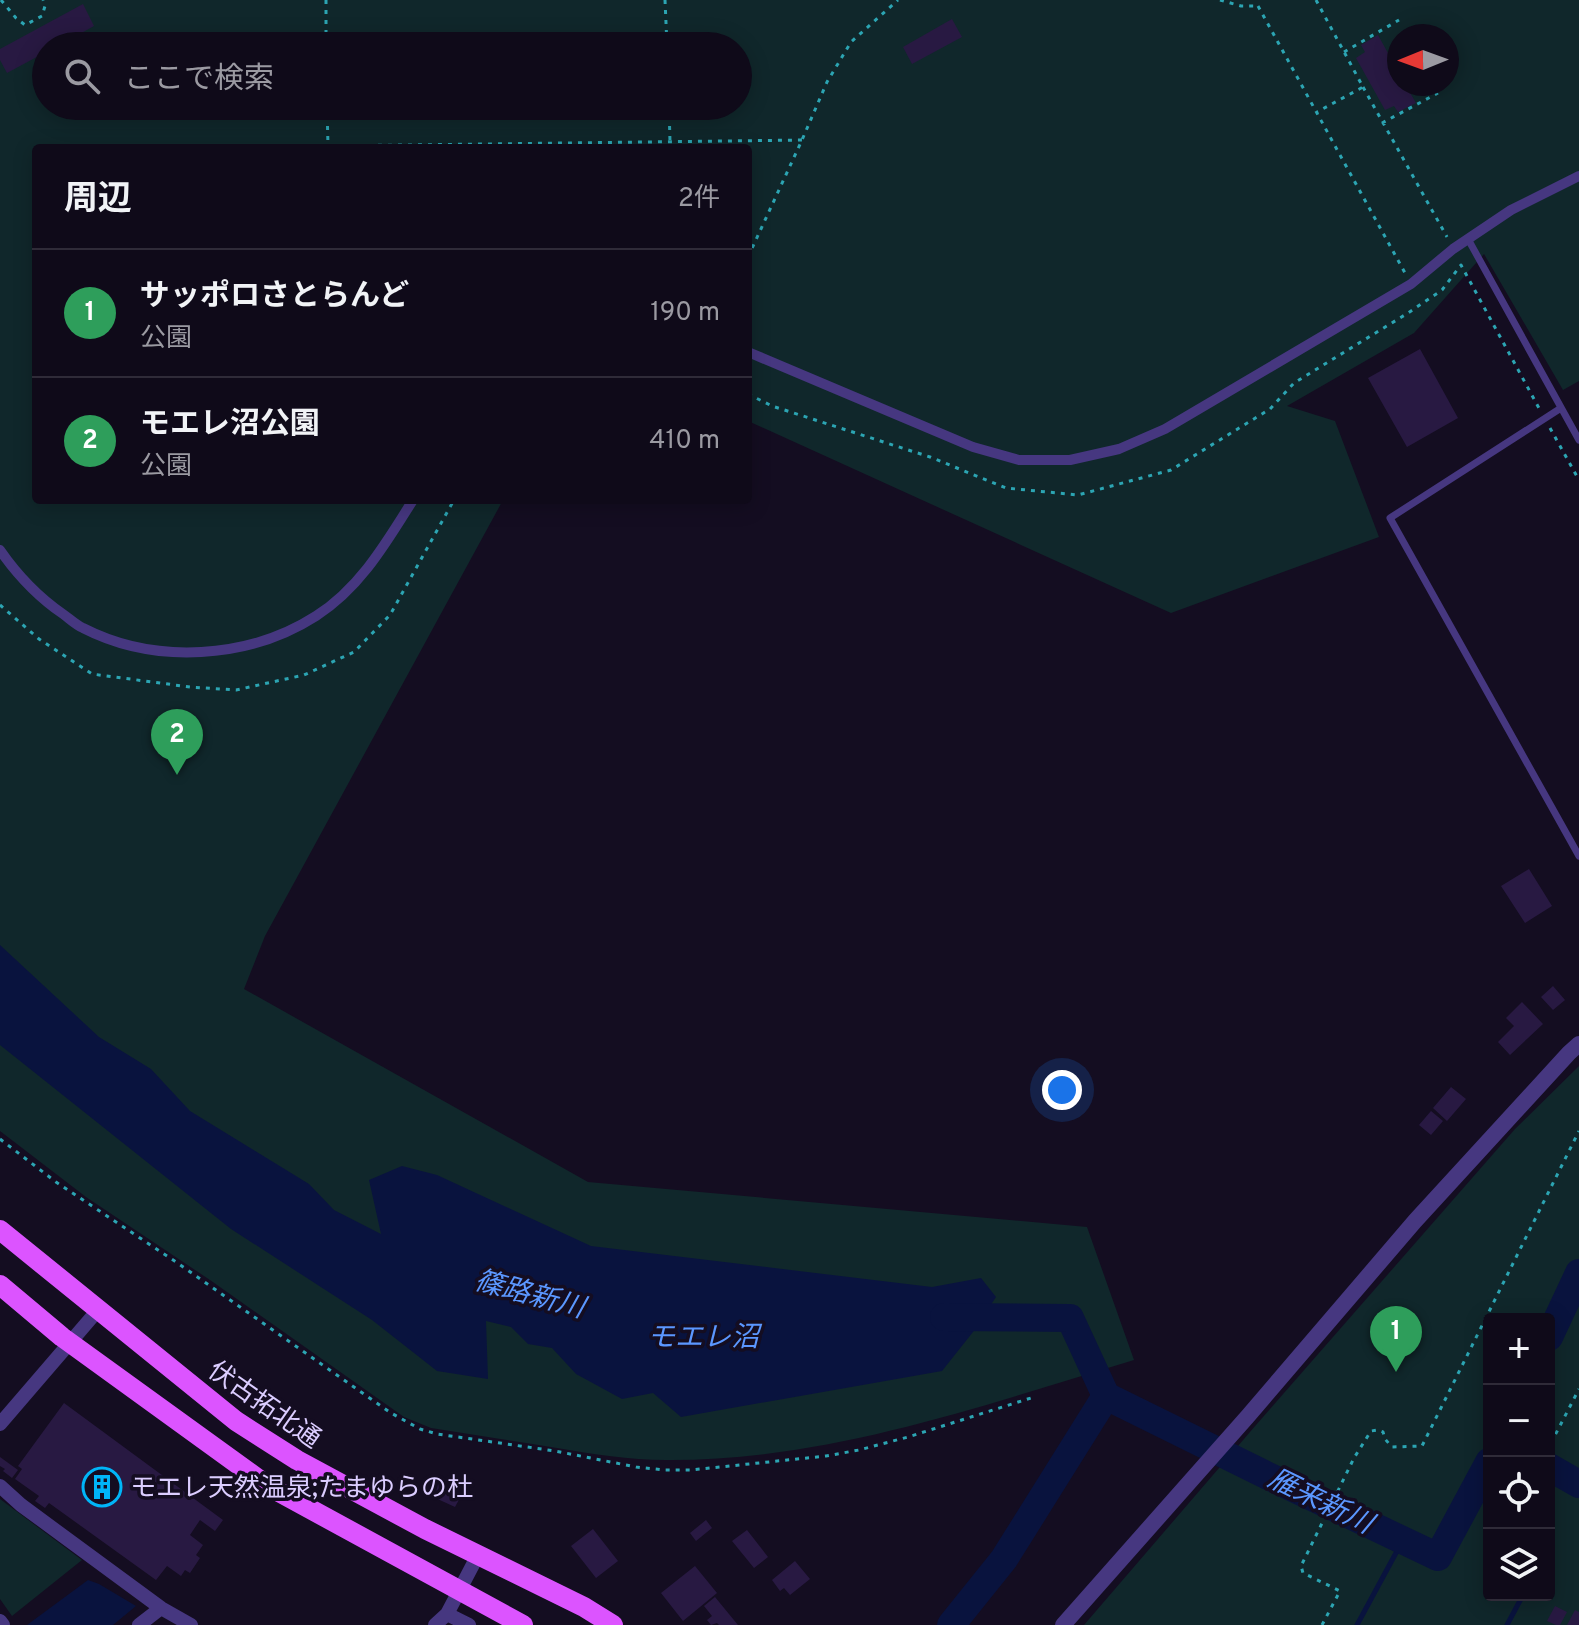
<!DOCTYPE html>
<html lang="ja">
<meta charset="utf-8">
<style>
:root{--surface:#0f0a19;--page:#1d1826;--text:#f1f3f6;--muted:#9b9aa2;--line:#2f2b38;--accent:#7c3aed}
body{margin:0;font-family:Overpass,"Noto Sans JP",sans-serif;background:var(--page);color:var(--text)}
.controls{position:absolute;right:24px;bottom:24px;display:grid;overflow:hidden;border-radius:8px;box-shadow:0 4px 20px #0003}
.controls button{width:72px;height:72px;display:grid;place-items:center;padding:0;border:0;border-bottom:2px solid var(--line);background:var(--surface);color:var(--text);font:40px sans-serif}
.compass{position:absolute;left:1387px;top:24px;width:72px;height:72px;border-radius:50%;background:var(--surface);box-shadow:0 4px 20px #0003;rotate:269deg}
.you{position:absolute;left:1062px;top:1090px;width:28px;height:28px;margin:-20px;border:6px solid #fff;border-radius:50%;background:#1a73e8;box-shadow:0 0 0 12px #1a73e833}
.badge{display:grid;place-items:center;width:52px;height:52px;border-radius:50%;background:var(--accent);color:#fff;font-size:26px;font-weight:700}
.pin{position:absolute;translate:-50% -66px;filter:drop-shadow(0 2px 4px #0008)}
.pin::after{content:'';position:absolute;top:42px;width:28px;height:24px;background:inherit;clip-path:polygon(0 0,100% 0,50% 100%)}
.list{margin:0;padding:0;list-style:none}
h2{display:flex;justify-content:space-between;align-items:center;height:104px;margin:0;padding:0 32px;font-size:34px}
h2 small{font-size:26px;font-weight:400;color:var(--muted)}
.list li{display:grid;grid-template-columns:52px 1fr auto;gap:24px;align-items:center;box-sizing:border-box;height:128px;padding:0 32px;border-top:2px solid var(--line)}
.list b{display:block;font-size:30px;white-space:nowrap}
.list p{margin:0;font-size:26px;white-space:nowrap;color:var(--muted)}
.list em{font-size:26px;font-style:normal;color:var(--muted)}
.icon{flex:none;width:44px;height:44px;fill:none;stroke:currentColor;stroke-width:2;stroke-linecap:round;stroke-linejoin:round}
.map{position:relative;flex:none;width:1579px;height:1625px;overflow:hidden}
.search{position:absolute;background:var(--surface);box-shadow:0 4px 20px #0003;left:32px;top:32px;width:720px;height:88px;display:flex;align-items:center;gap:20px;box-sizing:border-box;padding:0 28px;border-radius:44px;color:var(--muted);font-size:30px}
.panel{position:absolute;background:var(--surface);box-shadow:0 4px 20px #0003;left:32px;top:144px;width:720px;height:360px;border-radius:8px}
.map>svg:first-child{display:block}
.green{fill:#10272b;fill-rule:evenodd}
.water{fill:#09133e}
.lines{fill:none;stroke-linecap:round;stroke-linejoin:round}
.stream{stroke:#09133e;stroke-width:5}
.river{stroke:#09133e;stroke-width:28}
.building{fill:#281942}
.path{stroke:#2ca5b3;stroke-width:3;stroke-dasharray:4 6;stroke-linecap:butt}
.service{stroke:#463780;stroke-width:7}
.pedestrian{stroke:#463780;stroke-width:10}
.minor{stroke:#463780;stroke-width:14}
.tertiary{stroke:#463780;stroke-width:16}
.primary{stroke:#dc54ff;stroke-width:20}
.labels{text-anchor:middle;stroke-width:7;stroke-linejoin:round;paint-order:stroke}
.street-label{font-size:26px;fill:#dbcdff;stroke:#140d21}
.poi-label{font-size:26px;fill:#dbcdff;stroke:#140d21;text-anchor:start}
.water-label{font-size:28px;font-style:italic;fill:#5b97ff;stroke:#140d21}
</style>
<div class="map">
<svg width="1579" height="1625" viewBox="0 0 1579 1625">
<rect width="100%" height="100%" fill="#140d21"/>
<path class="green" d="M0 0H1579V381L1563 390 1484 254 1414 333 1287 406 1335 421 1379 537 1171 613 748 421V148H36V500H503L265 936 244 989 588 1182 1087 1227 1134 1360C981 1406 827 1461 666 1460 629 1460 593 1454 557 1448 515 1441 473 1435 431 1428L404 1417 210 1280 86 1197 0 1131ZM1399 36H1447V84H1399ZM46 46H738V106H46Z
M1579 1066V1625H1084L1256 1425 1515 1129ZM1489 1319H1549V1595H1489Z
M0 1499 82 1560 12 1616 0 1599Z"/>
<path class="water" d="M0 945 99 1037 151 1069 190 1111 309 1184 334 1210 381 1234 369 1180 402 1166 437 1175 591 1246 932 1287 981 1278 996 1297 973 1332 942 1371 681 1417 653 1393 622 1399 576 1374 552 1348 528 1344 511 1327 486 1321 488 1379 437 1371 372 1320 231 1229 0 1045Z
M88 1580 99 1584 136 1606 113 1625H27Z"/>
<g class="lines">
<path class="stream" d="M1357 1625 1403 1540
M1507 1625 1523 1595"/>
<path class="river" d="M944 1317 1070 1318 1106 1396
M1549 1337 1579 1273
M1106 1396 1266 1475 1438 1557 1489 1462
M1549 1467 1579 1484
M951 1625 1004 1559 1106 1396"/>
</g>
<path class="building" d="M83 4 94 26 58 46H46V52L7 73 0 60V49Z
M952 19 962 37 912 64 903 47Z
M1378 35 1399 73V84H1405L1416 103 1398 112 1394 106 1385 110 1356 58 1365 52 1361 45Z
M1420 349 1458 418 1407 447 1368 378Z
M1529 869 1552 906 1525 923 1501 886Z
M1553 986 1565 1000 1553 1010 1541 997Z
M1522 1002 1543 1024 1510 1055 1498 1042 1514 1026 1506 1018Z
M1451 1087 1466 1099 1447 1121 1433 1108Z
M1431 1111 1443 1121 1431 1135 1419 1125Z
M64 1403 223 1520 215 1531 200 1520 190 1535 203 1545 196 1555 200 1558 190 1573 185 1570 181 1576 167 1566 156 1580 49 1503 45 1508 35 1501 39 1496 15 1479 22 1469 18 1466Z
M0 1457 18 1470 12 1478 3 1471 5 1469 0 1466Z
M437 1482 462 1494 455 1507 431 1496Z
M706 1520 712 1528 696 1541 690 1533Z
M593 1529 618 1561 596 1578 571 1546Z
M747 1530 768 1557 754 1568 732 1541Z
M795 1561 810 1579 790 1595 784 1588 780 1591 772 1580Z
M695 1566 717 1593 683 1621 661 1593Z
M715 1597 738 1625H719L717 1623 711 1625 707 1620 712 1616 704 1606Z
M1555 1606 1567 1612 1560 1625H1556L1547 1621Z
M1575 1610 1579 1612V1625H1567Z"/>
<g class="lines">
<path class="path" d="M1 0 16 18 25 25 42 16 45 6 43 0
M326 0V46
M665 0 667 46
M1220 0 1241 6H1258
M1316 0 1363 87 1317 112
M1258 6 1405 273
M1344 52 1399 20
M1363 87 1447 237
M327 106 328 146 802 140
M669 106 670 142
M1382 123 1438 93
M748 257 802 140 827 82 851 42 898 0
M748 394 772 406 930 457 1006 488 1078 495 1171 470 1270 409 1294 383 1408 313 1442 290 1461 265 1540 410
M1550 428 1579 480
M0 605 39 639 92 674 190 687 236 690 304 675 354 652 390 615 454 500
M0 1139 56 1182 179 1264 391 1413 420 1429 437 1434 555 1451 636 1467 664 1470H691L826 1456 859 1450 908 1437 1034 1397
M1551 1443 1579 1389
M1322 1625 1340 1591 1303 1573 1301 1566 1354 1458 1371 1431 1378 1430 1383 1432 1385 1439 1392 1447 1422 1446 1579 1131"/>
<path class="service" d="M1468 239 1579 440
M1561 408 1390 518 1579 856"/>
<path class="pedestrian" d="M748 352 973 447 1019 460H1070L1119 449 1165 429 1411 284 1453 249 1511 210 1579 176
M0 550C18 576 37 596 63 614 70 619 76 625 83 628 155 665 249 659 316 616 360 588 386 543 413 500"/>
<path class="minor" d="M0 1424 98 1310
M0 1486 21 1505 161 1608 191 1625
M447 1614 469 1625
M0 1621 3 1625
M139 1625 161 1608
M435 1625 447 1614 478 1555"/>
<path class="tertiary" d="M1063 1625 1248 1416 1415 1221 1569 1053 1579 1044"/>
<path class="primary" d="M0 1230 236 1421 297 1460 425 1529 584 1607 613 1625
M0 1285 62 1337 268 1486 523 1625"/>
</g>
<defs>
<g id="building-ring" transform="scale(2)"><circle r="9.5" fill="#140d21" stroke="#00b5f8" stroke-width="1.5"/><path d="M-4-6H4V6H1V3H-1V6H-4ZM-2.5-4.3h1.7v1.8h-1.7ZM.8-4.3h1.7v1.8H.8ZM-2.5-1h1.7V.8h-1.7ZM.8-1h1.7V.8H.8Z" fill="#00b5f8"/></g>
</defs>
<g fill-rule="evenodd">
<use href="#building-ring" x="102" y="1487"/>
</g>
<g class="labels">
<g class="street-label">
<text transform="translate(265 1404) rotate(35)" y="9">伏古拓北通</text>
</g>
<g class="poi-label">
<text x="130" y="1496">モエレ天然温泉;たまゆらの杜</text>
</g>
<g class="water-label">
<text transform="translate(530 1293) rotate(15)" y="10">篠路新川</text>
<text x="703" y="1346">モエレ沼</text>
<text transform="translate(1321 1500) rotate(26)" y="10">雁来新川</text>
</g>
</g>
</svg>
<div class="controls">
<button>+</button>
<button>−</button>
<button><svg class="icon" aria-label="locate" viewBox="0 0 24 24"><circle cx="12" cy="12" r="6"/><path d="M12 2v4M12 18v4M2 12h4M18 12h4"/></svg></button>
<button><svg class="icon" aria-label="layers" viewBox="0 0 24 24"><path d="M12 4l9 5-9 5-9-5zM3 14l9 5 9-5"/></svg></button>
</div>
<svg class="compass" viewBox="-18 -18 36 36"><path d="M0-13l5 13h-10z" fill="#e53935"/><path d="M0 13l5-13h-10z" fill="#9b9aa2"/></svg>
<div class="you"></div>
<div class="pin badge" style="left:1396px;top:1372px;background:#2e9e5b">1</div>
<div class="pin badge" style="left:177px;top:775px;background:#2e9e5b">2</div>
<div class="search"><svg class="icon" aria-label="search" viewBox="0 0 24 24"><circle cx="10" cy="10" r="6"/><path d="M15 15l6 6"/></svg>ここで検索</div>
<section class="panel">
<h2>周辺<small>2件</small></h2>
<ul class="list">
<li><span class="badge" style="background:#2e9e5b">1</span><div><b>サッポロさとらんど</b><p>公園</p></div><em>190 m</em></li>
<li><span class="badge" style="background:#2e9e5b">2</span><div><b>モエレ沼公園</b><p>公園</p></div><em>410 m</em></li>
</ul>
</section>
</div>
